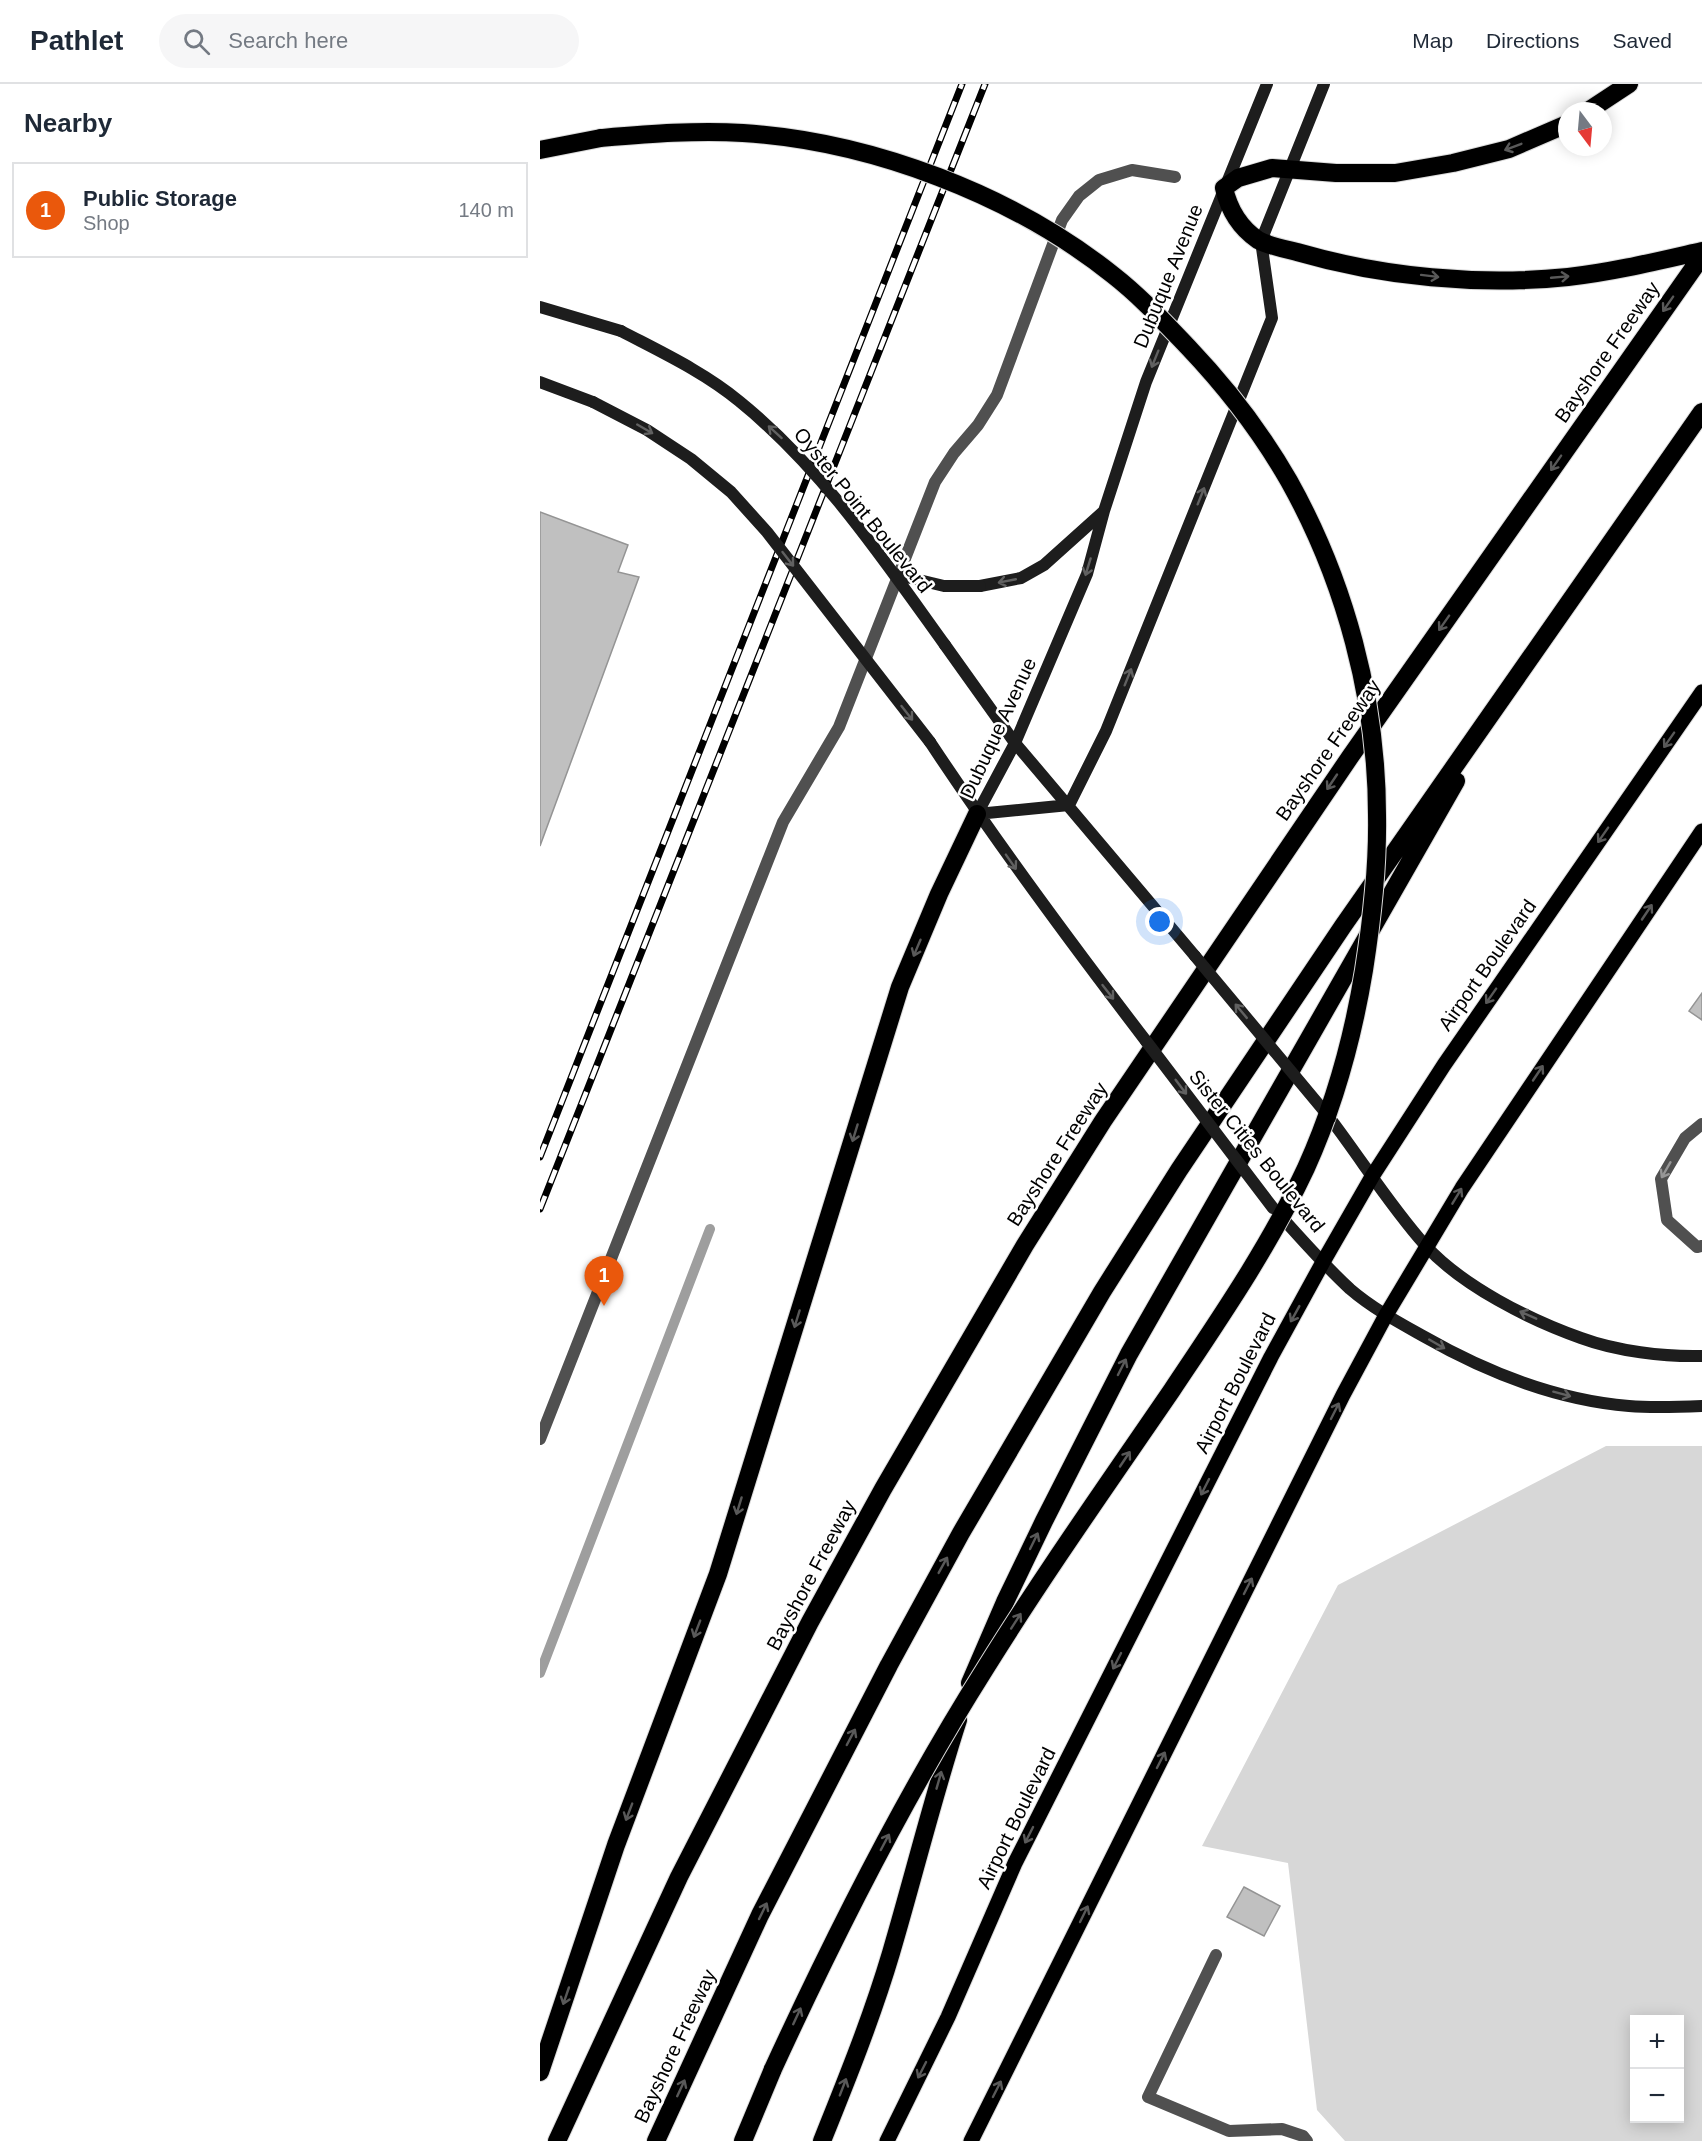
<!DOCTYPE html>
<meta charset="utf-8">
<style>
:root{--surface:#fff;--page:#f6f6f7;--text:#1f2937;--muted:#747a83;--line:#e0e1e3;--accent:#ea580c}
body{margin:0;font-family:Helvetica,sans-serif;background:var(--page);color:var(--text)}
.controls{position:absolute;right:18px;bottom:18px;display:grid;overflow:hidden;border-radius:0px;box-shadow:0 3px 15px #0003}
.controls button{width:54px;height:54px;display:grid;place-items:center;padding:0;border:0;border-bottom:2px solid var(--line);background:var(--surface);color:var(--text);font:30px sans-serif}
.compass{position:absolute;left:1018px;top:18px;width:54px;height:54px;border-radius:50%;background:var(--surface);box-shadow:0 3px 15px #0003;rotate:164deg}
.you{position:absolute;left:620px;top:838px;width:21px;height:21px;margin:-15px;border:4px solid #fff;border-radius:50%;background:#1a73e8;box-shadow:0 0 0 9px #1a73e833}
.badge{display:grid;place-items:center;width:39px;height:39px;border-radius:50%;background:var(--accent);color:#fff;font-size:20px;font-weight:700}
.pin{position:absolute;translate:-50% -50px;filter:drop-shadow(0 2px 3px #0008)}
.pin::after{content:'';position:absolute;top:32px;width:21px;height:18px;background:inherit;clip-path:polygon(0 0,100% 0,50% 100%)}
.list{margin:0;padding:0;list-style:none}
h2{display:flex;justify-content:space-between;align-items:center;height:78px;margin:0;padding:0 24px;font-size:26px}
h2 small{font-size:20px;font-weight:400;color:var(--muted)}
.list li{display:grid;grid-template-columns:39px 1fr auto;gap:18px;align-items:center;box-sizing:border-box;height:96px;margin:0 12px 12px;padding:0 12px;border:2px solid var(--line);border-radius:0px}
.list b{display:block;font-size:22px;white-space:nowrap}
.list p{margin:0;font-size:20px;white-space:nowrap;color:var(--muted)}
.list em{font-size:20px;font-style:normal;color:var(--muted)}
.icon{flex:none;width:33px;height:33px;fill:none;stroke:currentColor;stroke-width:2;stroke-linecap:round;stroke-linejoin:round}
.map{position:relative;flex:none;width:1162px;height:2057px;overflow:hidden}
header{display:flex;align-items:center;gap:36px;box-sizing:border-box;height:84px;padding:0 30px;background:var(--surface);border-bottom:2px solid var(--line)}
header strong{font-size:28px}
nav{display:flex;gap:33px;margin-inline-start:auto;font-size:21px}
.search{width:420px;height:54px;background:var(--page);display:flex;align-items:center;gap:15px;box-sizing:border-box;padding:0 21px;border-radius:33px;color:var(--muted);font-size:22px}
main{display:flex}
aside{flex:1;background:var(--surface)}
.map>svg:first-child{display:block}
.green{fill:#d7d7d7;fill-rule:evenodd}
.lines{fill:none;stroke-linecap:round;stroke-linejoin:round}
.stream{stroke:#9e9e9e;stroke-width:10}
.building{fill:#c0c0c0;stroke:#949494;stroke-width:1.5}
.primary-casing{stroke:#dbdbdb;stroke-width:17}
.highway-casing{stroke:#dbdbdb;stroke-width:20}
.lane{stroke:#505050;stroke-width:12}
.street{stroke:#505050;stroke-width:12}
.secondary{stroke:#1d1d1d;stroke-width:12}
.primary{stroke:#000;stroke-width:15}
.highway{stroke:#000;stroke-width:18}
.rail-casing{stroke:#000;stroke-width:7}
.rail{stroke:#fff;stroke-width:4.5;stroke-dasharray:14;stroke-linecap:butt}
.highway-bridge-casing{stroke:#dbdbdb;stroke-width:20;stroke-linecap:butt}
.secondary-bridge{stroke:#1d1d1d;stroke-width:12}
.highway-bridge{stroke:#000;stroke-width:18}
.oneway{stroke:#595959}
.oneway2{stroke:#616161}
.oneway3{stroke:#969696}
.labels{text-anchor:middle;stroke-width:5;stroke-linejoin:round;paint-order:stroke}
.street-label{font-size:20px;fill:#000;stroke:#fff}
</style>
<header>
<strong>Pathlet</strong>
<div class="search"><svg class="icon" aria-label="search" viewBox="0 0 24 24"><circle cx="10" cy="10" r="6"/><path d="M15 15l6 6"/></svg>Search here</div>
<nav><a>Map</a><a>Directions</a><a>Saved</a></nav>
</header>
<main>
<aside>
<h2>Nearby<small></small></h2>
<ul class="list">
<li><span class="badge">1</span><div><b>Public Storage</b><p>Shop</p></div><em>140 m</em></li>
</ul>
</aside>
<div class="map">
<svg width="1162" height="2057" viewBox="0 0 1162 2057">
<rect width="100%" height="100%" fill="#fff"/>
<path class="green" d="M1066 1362H1162V2057H805L777 2026 748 1779 662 1762 798 1501ZM1094 1936H1140V2034H1094Z"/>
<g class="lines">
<path class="stream" d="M0 1589 170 1145"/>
</g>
<path class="building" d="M0 428 88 461 78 488 99 493 0 762Z
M1162 909V936L1149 927Z
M704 1803 740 1822 724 1852 687 1833Z"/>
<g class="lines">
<g class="primary-casing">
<path id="primary" d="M347 2057 408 1933 475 1779 731 1273 783 1178 833 1091 904 981 1162 608
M431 2057 803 1311 846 1231 922 1104 1162 747"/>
</g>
<g class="highway-casing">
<path id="highway" d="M1048 27 1089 0
M1027 40 969 65 913 79 855 89H796L732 84 698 94 684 104C689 126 699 143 718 156 729 162 745 165 757 168 843 193 939 202 1028 193 1073 188 1118 177 1162 167
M0 66 61 54
M430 1599 465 1518 504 1437 589 1270 916 697
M0 1988 76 1761 178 1490 360 903 399 810 437 730
M17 2057 139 1793 270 1538 343 1405 485 1161 563 1037 810 673 1162 172
M116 2057 220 1831 349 1581 421 1449 562 1208 639 1086 803 842 1162 328
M203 2057 233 1985
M282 2057C307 1995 332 1933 351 1869 374 1791 393 1713 418 1636"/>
</g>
<path class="lane" d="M0 1355 243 738 299 643 395 398 414 369 438 341 457 311 522 136 539 112 559 96 592 86 635 93
M676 1871 608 2013 689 2047 742 2045 763 2052 767 2057"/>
<path class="street" d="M1162 1040 1145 1054 1121 1095 1127 1136 1157 1163 1162 1162"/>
<path class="secondary" d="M0 223 81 247
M0 298 53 318
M440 502 481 494 504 481 563 428
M405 561 475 659 655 872
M390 658C458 761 531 859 606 957
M529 721 566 647 732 234 721 157 784 0
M437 730 475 659 547 490 564 427 606 298 727 0
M437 730 529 721
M792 1037C823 1078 851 1123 885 1161 922 1202 990 1236 1041 1254 1076 1267 1124 1273 1162 1272
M738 1129C761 1155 784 1181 810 1205 832 1224 858 1238 883 1252 946 1288 1016 1316 1089 1322 1113 1324 1138 1323 1162 1322"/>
<use href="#primary" class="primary"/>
<use href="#highway" class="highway"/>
<g class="rail-casing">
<path id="rail" d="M0 1073 422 0
M0 1125 445 0"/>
</g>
<use href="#rail" class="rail"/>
<g class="highway-bridge-casing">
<path id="highway-bridge" d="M61 54C109 50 156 46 203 49 331 57 473 111 573 191 600 212 624 238 648 263 686 303 721 348 749 397 805 497 837 616 837 731 838 783 832 835 824 886 813 953 794 1022 766 1084 729 1163 680 1234 632 1306 569 1398 504 1490 445 1585 364 1713 296 1848 233 1985"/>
</g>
<path class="secondary-bridge" d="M81 247C121 268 164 288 199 317 282 384 343 475 405 561
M53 318 107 346 151 375 191 408 227 448 390 658
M354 490 404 502H440
M655 872 790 1034
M606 957 733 1124"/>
<use href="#highway-bridge" class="highway-bridge"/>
</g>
<defs><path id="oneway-shaft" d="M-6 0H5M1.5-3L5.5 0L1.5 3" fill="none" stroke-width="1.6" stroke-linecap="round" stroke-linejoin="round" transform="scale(1.5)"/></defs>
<g class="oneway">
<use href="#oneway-shaft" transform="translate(973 63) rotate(159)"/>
<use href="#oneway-shaft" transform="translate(890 192) rotate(7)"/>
<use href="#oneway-shaft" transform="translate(1020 193) rotate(-5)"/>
<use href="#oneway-shaft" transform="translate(1128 220) rotate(125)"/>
<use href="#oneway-shaft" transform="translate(1016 379) rotate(125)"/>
<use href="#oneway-shaft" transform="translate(904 539) rotate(125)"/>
<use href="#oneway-shaft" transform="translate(1129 656) rotate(125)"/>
<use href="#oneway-shaft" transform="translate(792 698) rotate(124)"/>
<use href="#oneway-shaft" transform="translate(1063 751) rotate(125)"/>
<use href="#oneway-shaft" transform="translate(1107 828) rotate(-56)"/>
<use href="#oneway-shaft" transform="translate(377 864) rotate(113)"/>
<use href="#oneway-shaft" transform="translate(951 912) rotate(125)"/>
<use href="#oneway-shaft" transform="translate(998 989) rotate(-56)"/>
<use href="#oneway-shaft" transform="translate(315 1049) rotate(107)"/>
<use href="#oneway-shaft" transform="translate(917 1112) rotate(-59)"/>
<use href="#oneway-shaft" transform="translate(755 1230) rotate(119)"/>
<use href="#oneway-shaft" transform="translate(257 1235) rotate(107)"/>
<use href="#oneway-shaft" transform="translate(582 1283) rotate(-63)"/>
<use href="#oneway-shaft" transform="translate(795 1327) rotate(-63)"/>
<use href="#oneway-shaft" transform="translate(585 1375) rotate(-56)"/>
<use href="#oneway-shaft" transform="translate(665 1403) rotate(117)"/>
<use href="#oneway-shaft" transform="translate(199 1422) rotate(107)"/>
<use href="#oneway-shaft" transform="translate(494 1457) rotate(-64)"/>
<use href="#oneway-shaft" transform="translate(403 1481) rotate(-61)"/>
<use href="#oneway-shaft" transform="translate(708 1502) rotate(-63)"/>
<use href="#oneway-shaft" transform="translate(476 1537) rotate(-57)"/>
<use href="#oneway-shaft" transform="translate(157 1545) rotate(111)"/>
<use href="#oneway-shaft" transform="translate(577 1577) rotate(117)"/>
<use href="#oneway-shaft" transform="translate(311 1653) rotate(-62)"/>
<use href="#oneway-shaft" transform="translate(621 1676) rotate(-63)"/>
<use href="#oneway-shaft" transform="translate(399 1696) rotate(-74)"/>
<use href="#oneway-shaft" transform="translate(89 1728) rotate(111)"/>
<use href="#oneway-shaft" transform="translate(489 1751) rotate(117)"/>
<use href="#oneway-shaft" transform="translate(345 1758) rotate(-62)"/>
<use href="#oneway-shaft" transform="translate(223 1827) rotate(-64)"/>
<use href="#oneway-shaft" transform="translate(544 1830) rotate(-64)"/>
<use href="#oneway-shaft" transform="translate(26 1912) rotate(109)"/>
<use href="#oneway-shaft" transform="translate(257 1932) rotate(-65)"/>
<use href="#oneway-shaft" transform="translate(382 1986) rotate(117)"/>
<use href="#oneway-shaft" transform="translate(303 2003) rotate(-69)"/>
<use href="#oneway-shaft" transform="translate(141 2004) rotate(-65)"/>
<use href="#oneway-shaft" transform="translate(457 2005) rotate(-63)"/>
</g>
<g class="oneway2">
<use href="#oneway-shaft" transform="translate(615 275) rotate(112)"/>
<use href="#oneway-shaft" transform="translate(105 345) rotate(30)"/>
<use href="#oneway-shaft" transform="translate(235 348) rotate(-138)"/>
<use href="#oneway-shaft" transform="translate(661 412) rotate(-68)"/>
<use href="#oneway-shaft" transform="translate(248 475) rotate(52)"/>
<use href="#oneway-shaft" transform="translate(548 483) rotate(107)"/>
<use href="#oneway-shaft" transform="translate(467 497) rotate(169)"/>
<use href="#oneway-shaft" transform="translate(588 593) rotate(-68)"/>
<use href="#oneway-shaft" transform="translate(367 629) rotate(52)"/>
<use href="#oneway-shaft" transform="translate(471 778) rotate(55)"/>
<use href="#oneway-shaft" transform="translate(568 908) rotate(52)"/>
<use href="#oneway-shaft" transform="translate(701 927) rotate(-130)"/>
<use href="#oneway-shaft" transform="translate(641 1003) rotate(53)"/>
<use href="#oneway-shaft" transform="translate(988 1231) rotate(-156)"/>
<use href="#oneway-shaft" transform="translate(897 1260) rotate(30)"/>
<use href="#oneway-shaft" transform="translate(1022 1310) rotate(15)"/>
</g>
<use class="oneway3" href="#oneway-shaft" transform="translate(1126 1086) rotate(120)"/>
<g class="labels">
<g class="street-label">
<text transform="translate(628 192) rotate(-68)" y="7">Dubuque Avenue</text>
<text transform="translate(1067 268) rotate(-55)" y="7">Bayshore Freeway</text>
<text transform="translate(323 426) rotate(51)" y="7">Oyster Point Boulevard</text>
<text transform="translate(458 644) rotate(-65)" y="7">Dubuque Avenue</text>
<text transform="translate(788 666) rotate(-55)" y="7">Bayshore Freeway</text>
<text transform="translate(947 881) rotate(-55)" y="7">Airport Boulevard</text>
<text transform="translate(717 1067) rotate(51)" y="7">Sister Cities Boulevard</text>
<text transform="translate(517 1070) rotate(-57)" y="7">Bayshore Freeway</text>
<text transform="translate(695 1299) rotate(-63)" y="7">Airport Boulevard</text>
<text transform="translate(271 1491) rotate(-62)" y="7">Bayshore Freeway</text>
<text transform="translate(476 1734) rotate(-64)" y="7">Airport Boulevard</text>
<text transform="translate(135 1962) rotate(-65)" y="7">Bayshore Freeway</text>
</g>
</g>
</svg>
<div class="controls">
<button>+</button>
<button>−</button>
</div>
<svg class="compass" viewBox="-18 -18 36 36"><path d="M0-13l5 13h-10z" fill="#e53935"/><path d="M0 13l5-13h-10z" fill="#747a83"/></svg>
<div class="you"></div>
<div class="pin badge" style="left:64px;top:1222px">1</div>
</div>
</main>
